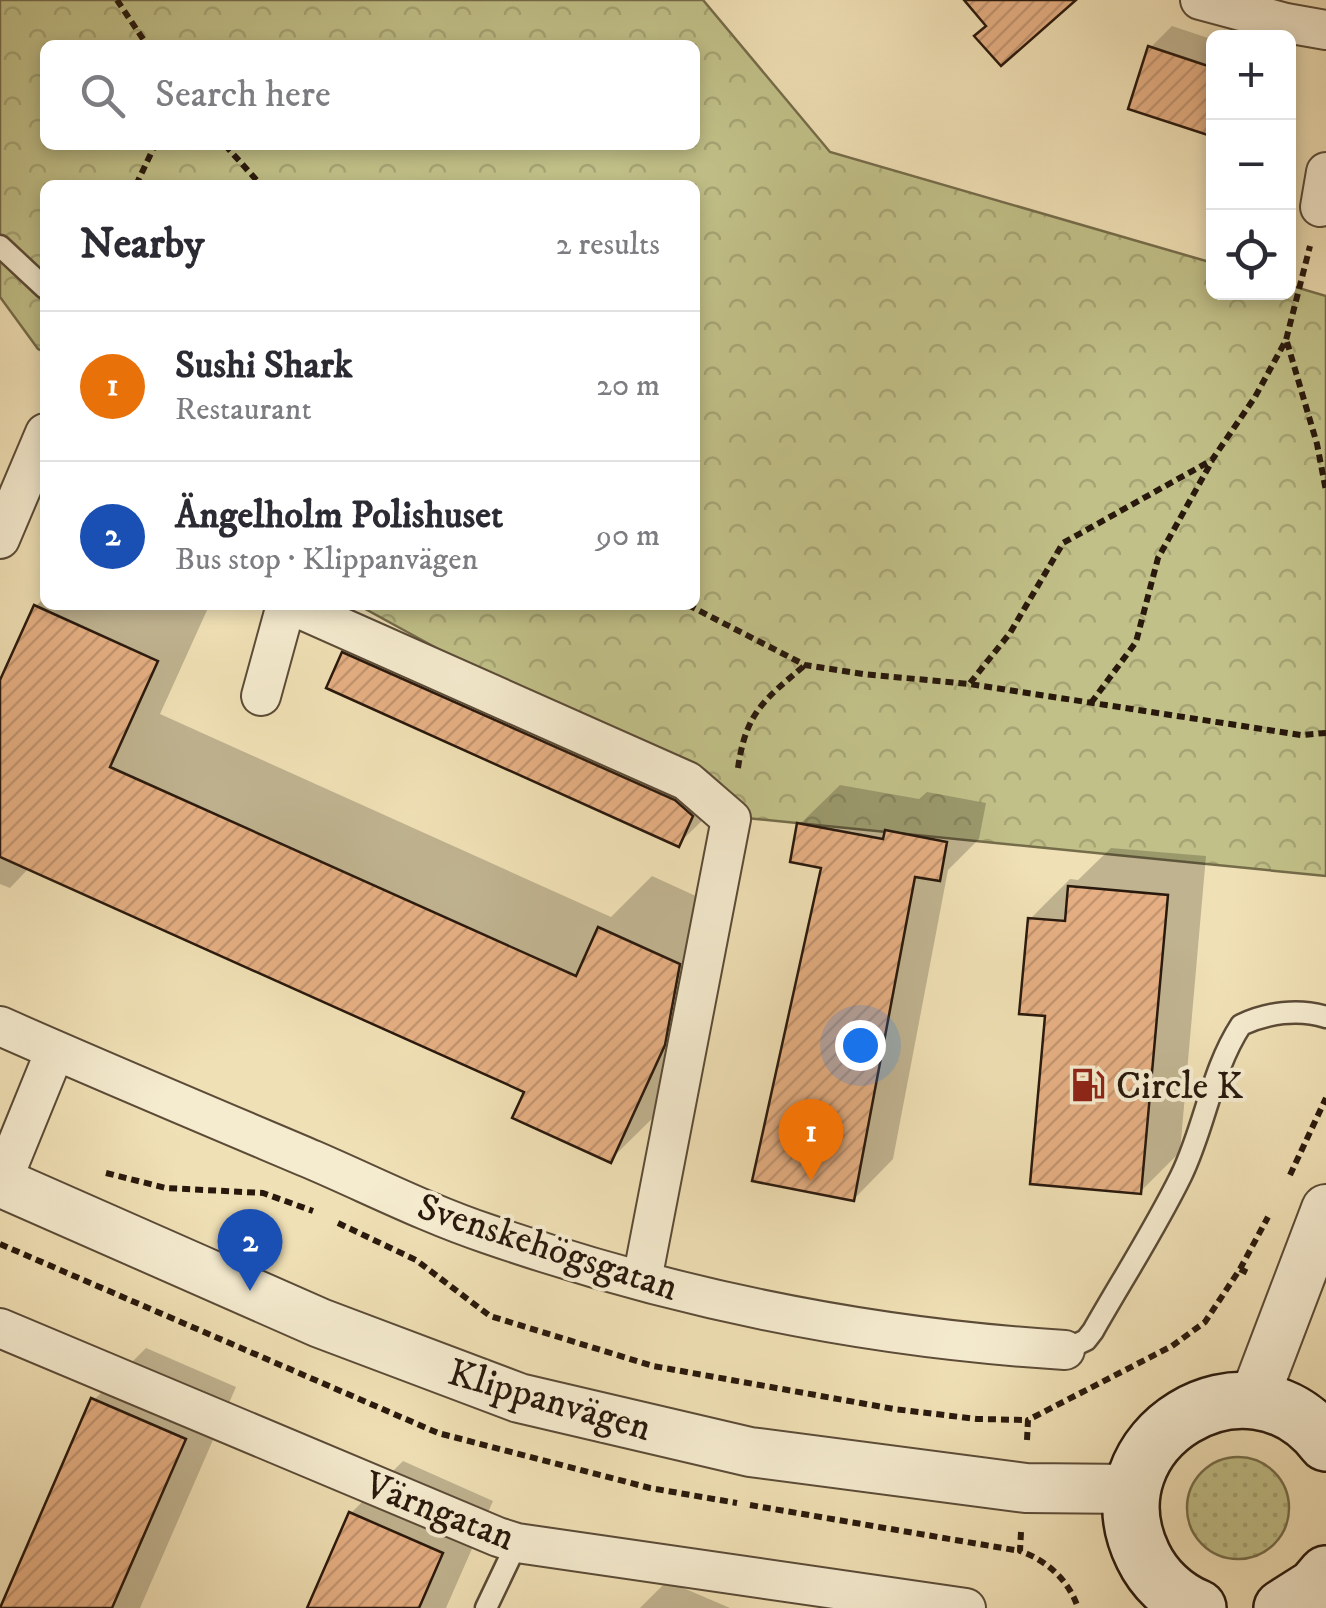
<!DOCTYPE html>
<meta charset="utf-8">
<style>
:root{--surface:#fff;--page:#f7f7f7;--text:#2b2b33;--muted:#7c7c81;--line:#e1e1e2;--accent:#2563eb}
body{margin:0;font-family:"IM FELL DW Pica",serif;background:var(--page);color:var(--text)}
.controls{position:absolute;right:30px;top:30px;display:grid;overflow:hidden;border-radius:15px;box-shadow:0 5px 15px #0003}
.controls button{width:90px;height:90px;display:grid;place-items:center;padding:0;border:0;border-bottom:2px solid var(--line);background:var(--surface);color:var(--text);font:50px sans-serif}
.you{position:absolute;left:860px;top:1045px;width:35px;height:35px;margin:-25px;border:8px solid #fff;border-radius:50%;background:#1a73e8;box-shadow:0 0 0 15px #1a73e833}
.badge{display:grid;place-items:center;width:65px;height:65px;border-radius:50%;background:var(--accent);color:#fff;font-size:32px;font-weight:700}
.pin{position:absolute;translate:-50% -82px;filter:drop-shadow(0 2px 5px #0008)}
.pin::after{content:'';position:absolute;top:52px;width:35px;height:30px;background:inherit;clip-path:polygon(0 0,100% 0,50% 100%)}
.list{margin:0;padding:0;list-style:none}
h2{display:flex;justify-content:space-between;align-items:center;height:130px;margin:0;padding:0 40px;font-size:42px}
h2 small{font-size:32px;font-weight:400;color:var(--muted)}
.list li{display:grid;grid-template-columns:65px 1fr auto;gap:30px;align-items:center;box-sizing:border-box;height:150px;padding:0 40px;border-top:2px solid var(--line)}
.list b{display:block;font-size:38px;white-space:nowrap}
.list p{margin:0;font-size:32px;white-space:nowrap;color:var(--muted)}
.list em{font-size:32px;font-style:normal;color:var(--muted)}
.icon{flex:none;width:55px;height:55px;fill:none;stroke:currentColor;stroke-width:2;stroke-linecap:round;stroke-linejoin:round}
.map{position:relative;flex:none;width:1326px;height:1608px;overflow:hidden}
.search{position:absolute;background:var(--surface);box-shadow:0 5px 15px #0003;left:40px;top:40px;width:660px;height:110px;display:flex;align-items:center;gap:25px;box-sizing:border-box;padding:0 35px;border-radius:15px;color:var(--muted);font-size:38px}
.panel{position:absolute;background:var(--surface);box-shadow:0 5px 15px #0003;left:40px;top:180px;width:660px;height:430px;border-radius:15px}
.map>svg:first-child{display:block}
.grass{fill:url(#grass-dots);stroke:#756c4a;stroke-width:2.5}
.forest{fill:url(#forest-crowns);stroke:#756c4a;stroke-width:2.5;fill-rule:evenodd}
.shadow{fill:#0003}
.building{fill:url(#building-hatch);stroke:#29190d;stroke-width:2.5}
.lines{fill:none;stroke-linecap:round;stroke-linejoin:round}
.service-casing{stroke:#5b4b37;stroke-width:25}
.minor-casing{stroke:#5b4b37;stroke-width:42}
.tertiary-casing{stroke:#5b4b37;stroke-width:52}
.secondary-casing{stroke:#29190d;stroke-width:60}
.path{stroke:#29190d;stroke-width:6;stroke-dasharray:8 5;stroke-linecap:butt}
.service{stroke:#f5ebcf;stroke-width:20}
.minor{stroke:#f5ebcf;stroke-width:38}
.tertiary{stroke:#f5ebcf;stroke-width:48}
.secondary{stroke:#f5ebcf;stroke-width:55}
.labels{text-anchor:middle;stroke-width:8;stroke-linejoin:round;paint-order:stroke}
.poi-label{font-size:38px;fill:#29190d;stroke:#f5ebcf;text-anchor:start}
.street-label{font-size:38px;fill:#29190d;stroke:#f5ebcf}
</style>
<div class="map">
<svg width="1326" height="1608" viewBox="0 0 1326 1608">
<defs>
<pattern id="grass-dots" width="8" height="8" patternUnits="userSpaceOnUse" patternTransform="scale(2.5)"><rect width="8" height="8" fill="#c1c088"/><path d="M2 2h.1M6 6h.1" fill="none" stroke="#a6a474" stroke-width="1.8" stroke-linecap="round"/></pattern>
<pattern id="forest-crowns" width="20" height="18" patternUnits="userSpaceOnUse" patternTransform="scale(2.5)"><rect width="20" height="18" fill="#c1c088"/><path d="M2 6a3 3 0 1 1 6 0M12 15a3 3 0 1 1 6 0" fill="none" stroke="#a6a474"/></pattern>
<pattern id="building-hatch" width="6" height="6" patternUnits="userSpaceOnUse" patternTransform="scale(2.5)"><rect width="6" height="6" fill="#e5af83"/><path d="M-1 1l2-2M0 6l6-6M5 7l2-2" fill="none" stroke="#c49670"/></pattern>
</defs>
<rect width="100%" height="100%" fill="#f0e0b5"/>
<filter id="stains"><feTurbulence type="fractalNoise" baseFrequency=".002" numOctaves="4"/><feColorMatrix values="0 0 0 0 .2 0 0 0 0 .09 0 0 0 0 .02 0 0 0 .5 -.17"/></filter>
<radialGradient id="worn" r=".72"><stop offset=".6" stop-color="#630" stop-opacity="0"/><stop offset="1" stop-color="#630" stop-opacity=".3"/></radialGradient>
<path class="grass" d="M1187 1508a51 51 0 1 1 102 0a51 51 0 1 1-102 0Z"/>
<path class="forest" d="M0 0H703L830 152 1213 263 1214 292H1288L1289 285 1326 296V876L746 818 358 605H695V185H45V352L38 349 0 297ZM45 45H695V145H45Z"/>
<path class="shadow" d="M1172 26 1214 40V134L1150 48Z
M45 597V605H202L208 608 160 714 611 917 652 876 731 912 663 1108 610 1160 527 1091 30 867 10 888 0 884V686L36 606Z
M376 622 706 769 723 784 710 813 678 844 344 654Z
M840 785 919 799 927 792 986 803 979 839 948 870 893 1159 854 1199 824 866 800 824Z
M1111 848 1206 856 1180 1152 1140 1192 1047 1014 1030 919 1070 879 1078 880Z
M146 1348 236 1387 140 1608H3L94 1400Z
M403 1461 493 1501 446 1608H309L351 1513Z
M667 1581 730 1608H640Z"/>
<path class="building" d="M964 0H1076L1001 66 974 36 986 26Z
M1148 46 1214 68V137L1128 109Z
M34 605 158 661 110 767 576 976 598 927 680 964 665 1045 611 1163 512 1118 524 1092 0 857V680Z
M342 652 675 800 693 816 679 847 326 688Z
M797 823 883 839 885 830 947 842 940 881 915 877 854 1201 752 1181 821 868 790 862Z
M1068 886 1168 895 1141 1194 1030 1184 1045 1016 1019 1014 1028 918 1065 921Z
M91 1398 186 1439 112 1608H0Z
M349 1512 443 1553 419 1608H307Z"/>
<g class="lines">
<g class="service-casing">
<path id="service" d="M0 246 45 288
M1065 1350 1086 1340 1093 1331C1122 1280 1155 1229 1181 1176 1205 1127 1211 1071 1241 1025 1267 1013 1298 1008 1326 1017
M486 1608 517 1543"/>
</g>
<g class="minor-casing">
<path id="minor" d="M1200 0 1286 23 1326 30
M1320 207 1326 172
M0 539 45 433
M291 605 687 781 731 819 642 1280
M261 696 286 605
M0 1026C104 1072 209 1116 313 1160 371 1185 428 1214 488 1234 673 1298 869 1338 1065 1350
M0 1186 55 1051
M0 1328 498 1537 517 1543 966 1608"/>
</g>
<g class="tertiary-casing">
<path id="tertiary" d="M0 1182 320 1323 519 1398 750 1452 1026 1488 1133 1489
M1253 1401 1326 1209"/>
</g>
<g class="secondary-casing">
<path id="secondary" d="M1198 1608C1174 1598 1154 1579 1143 1556 1086 1439 1248 1341 1326 1443
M1282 1608 1315 1587 1326 1574"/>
</g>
<path class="path" d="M117 0 147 45
M225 145 261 185
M136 185 155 145
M1287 342 1317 444 1326 491
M688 605 805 665 863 674 969 684 1301 735 1326 733
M970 683 1010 633 1063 543 1212 460 1255 397 1286 340 1310 246
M1091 703 1136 642 1158 558 1212 461
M738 768C746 712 764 700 805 665
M106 1173 166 1188 263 1193 313 1211
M1290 1175 1326 1098
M338 1223 416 1260 490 1316 653 1366 894 1409 977 1419 1028 1420
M0 1244 438 1433 650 1488 737 1503
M1240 1269 1268 1217
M1027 1440 1028 1420 1172 1346 1205 1322 1240 1269 1250 1274
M750 1505 1020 1551
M1021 1532 1020 1551C1046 1560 1069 1580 1078 1608"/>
<use href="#service" class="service"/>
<use href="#minor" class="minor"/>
<use href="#tertiary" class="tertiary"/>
<use href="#secondary" class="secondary"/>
</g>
<defs>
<g id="fuel-bare" transform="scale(2.7)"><path d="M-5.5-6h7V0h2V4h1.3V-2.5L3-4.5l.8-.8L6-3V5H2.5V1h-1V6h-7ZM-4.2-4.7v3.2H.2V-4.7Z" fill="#8f2418" stroke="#f5ebcf" stroke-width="2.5" paint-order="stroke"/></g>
</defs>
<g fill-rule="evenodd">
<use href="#fuel-bare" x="1088" y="1085"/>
</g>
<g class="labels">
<g class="poi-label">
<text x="1116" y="1098">Circle K</text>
</g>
<g class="street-label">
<text transform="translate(548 1246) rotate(18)" y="13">Svenskehögsgatan</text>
<text transform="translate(550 1399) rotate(16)" y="13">Klippanvägen</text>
<text transform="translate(440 1510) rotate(21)" y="13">Värngatan</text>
</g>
</g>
<rect width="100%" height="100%" filter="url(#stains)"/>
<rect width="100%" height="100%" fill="url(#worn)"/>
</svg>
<div class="controls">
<button>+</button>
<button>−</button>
<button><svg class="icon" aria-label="locate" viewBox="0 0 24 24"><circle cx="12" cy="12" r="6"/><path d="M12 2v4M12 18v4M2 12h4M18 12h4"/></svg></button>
</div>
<div class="you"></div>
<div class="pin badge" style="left:811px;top:1181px;background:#e8710a">1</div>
<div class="pin badge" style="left:250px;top:1291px;background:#1a4fb4">2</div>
<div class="search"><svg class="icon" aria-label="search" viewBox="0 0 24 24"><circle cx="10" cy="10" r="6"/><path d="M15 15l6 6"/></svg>Search here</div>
<section class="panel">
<h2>Nearby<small>2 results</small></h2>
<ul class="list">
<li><span class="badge" style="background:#e8710a">1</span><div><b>Sushi Shark</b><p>Restaurant</p></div><em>20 m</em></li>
<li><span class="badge" style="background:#1a4fb4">2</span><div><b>Ängelholm Polishuset</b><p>Bus stop · Klippanvägen</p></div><em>90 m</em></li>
</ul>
</section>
</div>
